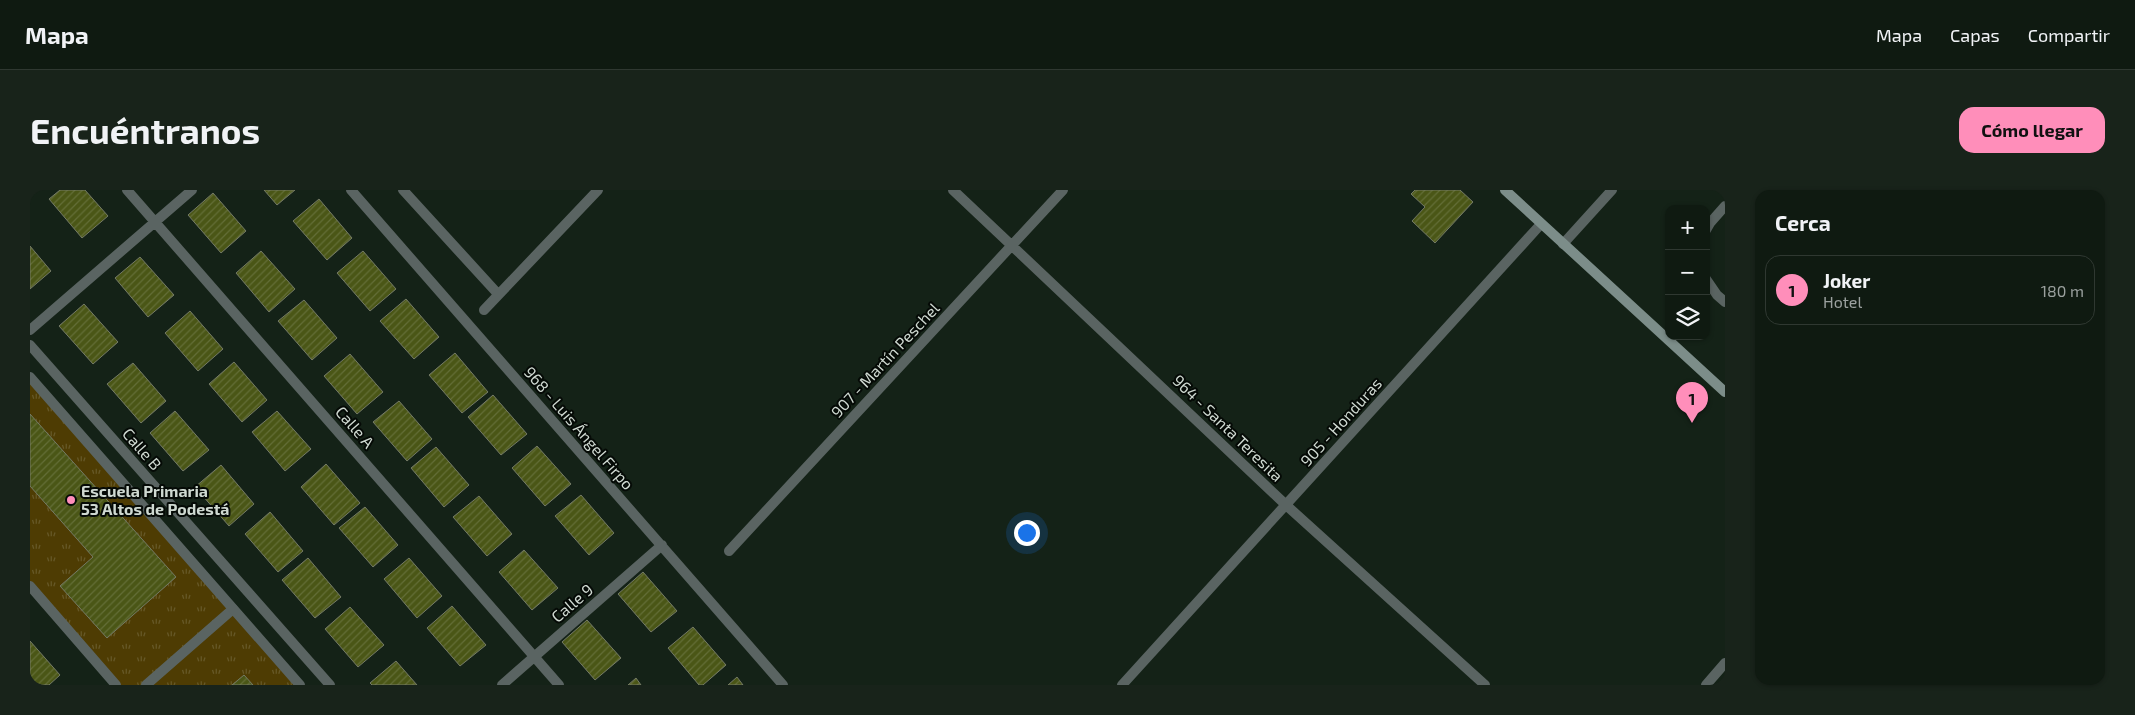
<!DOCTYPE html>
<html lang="es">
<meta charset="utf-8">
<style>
:root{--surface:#0f1a11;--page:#18231a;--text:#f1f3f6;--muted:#9ba19f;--line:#2f3831;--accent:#ff8eba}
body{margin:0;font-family:"Exo 2",sans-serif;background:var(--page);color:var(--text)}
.controls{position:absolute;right:15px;top:15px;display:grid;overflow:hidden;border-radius:10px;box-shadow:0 1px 4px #0004}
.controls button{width:45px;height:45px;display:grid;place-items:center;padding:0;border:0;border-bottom:1px solid var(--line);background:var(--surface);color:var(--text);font:25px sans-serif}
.you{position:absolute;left:996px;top:342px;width:18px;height:18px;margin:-12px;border:4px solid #fff;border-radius:50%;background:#1a73e8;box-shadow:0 0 0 8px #1a73e833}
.badge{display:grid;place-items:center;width:32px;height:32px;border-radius:50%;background:var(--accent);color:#111;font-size:16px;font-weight:700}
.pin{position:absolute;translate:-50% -41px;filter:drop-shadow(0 1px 2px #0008)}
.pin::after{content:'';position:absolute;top:26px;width:18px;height:15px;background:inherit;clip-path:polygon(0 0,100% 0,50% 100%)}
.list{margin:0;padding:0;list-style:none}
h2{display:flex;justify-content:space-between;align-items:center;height:65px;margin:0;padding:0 20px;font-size:21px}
h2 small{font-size:16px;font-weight:400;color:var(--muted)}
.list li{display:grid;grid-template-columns:32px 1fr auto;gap:15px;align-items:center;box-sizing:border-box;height:70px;margin:0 10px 10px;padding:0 10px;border:1px solid var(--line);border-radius:15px}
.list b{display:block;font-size:19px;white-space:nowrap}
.list p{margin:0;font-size:16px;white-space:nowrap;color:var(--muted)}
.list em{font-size:16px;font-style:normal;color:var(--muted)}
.icon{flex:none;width:28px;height:28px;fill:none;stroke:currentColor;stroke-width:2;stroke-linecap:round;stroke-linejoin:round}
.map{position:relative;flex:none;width:1695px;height:495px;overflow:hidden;border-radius:15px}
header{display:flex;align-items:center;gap:30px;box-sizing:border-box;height:70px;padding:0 25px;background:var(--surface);border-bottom:1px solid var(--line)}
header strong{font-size:24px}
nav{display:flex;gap:28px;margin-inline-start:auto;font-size:18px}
.intro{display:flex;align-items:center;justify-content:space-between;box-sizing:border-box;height:120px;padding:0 30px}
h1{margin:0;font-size:35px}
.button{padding:12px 22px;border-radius:15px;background:var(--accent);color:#111;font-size:18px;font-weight:700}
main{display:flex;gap:30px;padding:0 30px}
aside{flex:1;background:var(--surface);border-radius:15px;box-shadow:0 1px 4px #0004}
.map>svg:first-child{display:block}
.park{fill:url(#park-tufts)}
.building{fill:url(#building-hatch);stroke:#747a66}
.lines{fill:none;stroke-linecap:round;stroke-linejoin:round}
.service{stroke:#5a6462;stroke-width:10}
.minor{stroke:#5a6462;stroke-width:10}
.secondary{stroke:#7c8d89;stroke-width:10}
.poi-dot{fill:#ff8eba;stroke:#050a06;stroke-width:2}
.labels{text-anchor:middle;stroke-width:4;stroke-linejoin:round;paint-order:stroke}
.street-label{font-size:16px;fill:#cfd9d1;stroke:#050a06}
.poi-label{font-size:16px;font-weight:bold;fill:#cfd9d1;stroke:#050a06;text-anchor:start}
</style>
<header>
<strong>Mapa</strong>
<nav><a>Mapa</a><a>Capas</a><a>Compartir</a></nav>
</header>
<div class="intro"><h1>Encuéntranos</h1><a class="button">Cómo llegar</a></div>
<main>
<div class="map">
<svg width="1695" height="495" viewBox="0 0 1695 495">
<defs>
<pattern id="park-tufts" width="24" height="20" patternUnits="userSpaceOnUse" patternTransform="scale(1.25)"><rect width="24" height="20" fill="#4e3c03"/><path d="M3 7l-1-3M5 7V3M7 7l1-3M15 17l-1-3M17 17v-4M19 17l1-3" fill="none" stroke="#665827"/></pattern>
<pattern id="building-hatch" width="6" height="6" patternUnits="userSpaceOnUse" patternTransform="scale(1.25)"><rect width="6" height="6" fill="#4a5616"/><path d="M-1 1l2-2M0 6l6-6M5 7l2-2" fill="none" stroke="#636e37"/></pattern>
</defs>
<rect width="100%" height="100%" fill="#142217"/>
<path class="park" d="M0 187 270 495H86L0 396Z"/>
<path class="building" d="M30 0H55L78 26 52 48 19 9Z
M234 0H265L247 15Z
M1385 0H1430L1443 12 1405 53 1382 31 1395 17 1381 4Z
M183 3 216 41 191 63 158 25Z
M289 9 322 48 297 70 263 31Z
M0 56 21 81 0 99Z
M231 61 265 99 239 122 206 83Z
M333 61 366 99 340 121 307 83Z
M110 67 144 105 118 127 85 88Z
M376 109 409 147 384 169 350 131Z
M274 110 307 148 282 170 248 131Z
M54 114 88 152 63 174 29 136Z
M160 121 193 159 168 181 135 143Z
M425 163 458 202 432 223 399 185Z
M320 164 353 202 327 224 294 186Z
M204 172 237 210 212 232 179 194Z
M103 173 136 211 111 233 77 194Z
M463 205 497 244 471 265 438 227Z
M369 211 402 249 377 271 343 232Z
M145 221 179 260 153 281 120 243Z
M247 221 281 259 255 281 222 242Z
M0 224 146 387 77 448 30 396 63 367 0 296Z
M507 256 541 294 515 316 482 278Z
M406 257 439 295 414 317 381 278Z
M296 274 330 313 304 335 271 297Z
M191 275 224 314 199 336 165 297Z
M551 305 584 343 559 365 525 326Z
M449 306 482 344 457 366 423 327Z
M335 317 368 355 343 377 309 338Z
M240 322 273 361 248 382 215 344Z
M494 360 528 398 502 420 469 382Z
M278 368 311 407 285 428 252 390Z
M379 368 412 406 387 428 354 389Z
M613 382 647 421 621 442 588 404Z
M422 416 456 455 430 476 397 438Z
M320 417 354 455 328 477 295 439Z
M557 430 591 468 565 490 532 452Z
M663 437 696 475 673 495H669L638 458Z
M0 451 30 485 19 495H0Z
M366 471 387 495H342L340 493Z
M214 485 223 495H202Z
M707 487 713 495H698Z
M606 488 611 495H598Z"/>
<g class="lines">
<path class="service" d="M1676 40 1680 33 1695 16
M1533 54 1582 0
M1676 89 1687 105 1695 112
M116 495 203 419"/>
<path class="minor" d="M97 0 529 495
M321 0 753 495
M373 0 468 104
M923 0 1256 315 1455 495
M454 120 568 0
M0 140 162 0
M0 155 300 495
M0 187 270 495
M699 361 1033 0
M0 396 86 495
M472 495 632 355
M1092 495 1511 34
M1676 495 1695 473"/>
<path class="secondary" d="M1475 0 1695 202"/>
</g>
<circle class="poi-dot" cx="41" cy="310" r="5"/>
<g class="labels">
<g class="street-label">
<text transform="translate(855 170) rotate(-47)" y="6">907 - Martín Peschel</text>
<text transform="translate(1311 232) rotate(-48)" y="6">905 - Honduras</text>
<text transform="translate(325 237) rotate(49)" y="6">Calle A</text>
<text transform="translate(549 238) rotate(49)" y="6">968 - Luis Ángel Firpo</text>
<text transform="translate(1198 238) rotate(44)" y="6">964 - Santa Teresita</text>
<text transform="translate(112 259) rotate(49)" y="6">Calle B</text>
<text transform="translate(542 413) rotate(-41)" y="6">Calle 9</text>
</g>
<g class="poi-label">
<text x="51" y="307">Escuela Primaria<tspan x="51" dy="18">53 Altos de Podestá</tspan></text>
</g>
</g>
</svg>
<div class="controls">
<button>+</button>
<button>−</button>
<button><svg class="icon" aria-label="layers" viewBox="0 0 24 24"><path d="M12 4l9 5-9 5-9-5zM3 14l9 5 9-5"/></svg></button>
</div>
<div class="you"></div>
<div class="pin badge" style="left:1662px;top:233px">1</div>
</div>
<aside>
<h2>Cerca<small></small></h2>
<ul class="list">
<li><span class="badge">1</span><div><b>Joker</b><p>Hotel</p></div><em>180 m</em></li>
</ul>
</aside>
</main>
